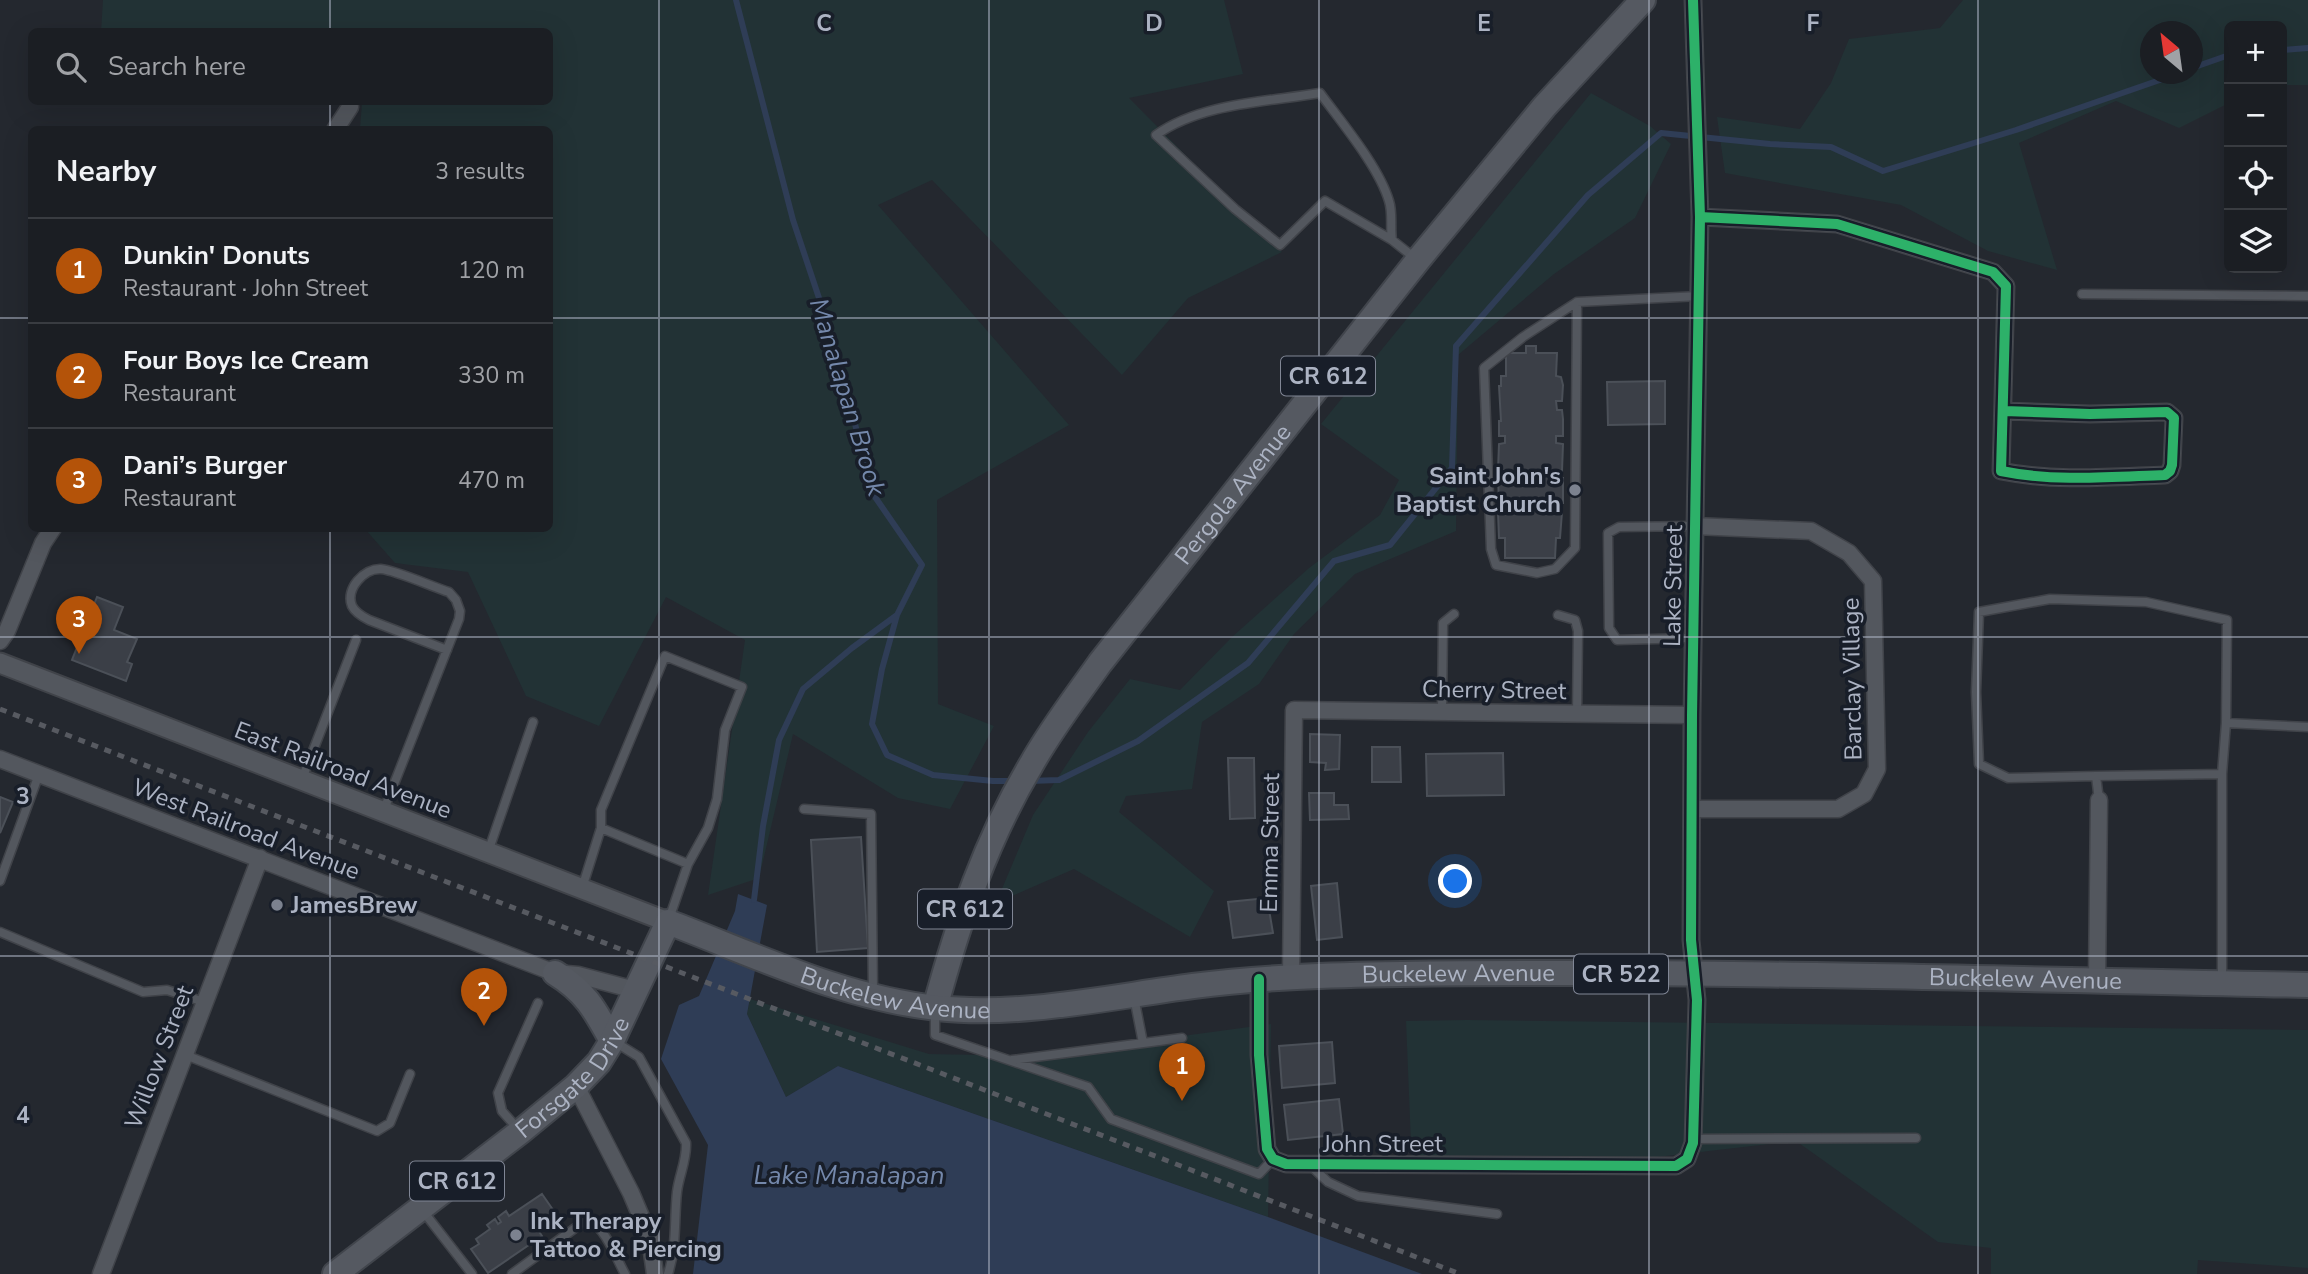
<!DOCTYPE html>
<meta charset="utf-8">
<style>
:root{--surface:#1b1e23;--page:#282b30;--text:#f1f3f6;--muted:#a0a2a6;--line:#393c41;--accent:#b45309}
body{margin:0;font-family:"Nunito Sans",sans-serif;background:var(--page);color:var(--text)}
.controls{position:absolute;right:21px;top:21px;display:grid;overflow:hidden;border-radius:10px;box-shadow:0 7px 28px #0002}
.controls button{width:63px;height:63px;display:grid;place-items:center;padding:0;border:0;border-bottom:2px solid var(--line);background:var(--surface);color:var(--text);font:35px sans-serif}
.compass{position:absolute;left:2140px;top:21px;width:63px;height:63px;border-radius:50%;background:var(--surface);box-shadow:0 7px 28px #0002;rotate:331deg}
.you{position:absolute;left:1456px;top:882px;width:24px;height:24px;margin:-18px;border:5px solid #fff;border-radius:50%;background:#1a73e8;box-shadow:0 0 0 10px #1a73e833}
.badge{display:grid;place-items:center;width:46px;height:46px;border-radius:50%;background:var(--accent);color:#fff;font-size:23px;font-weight:700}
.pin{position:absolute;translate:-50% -58px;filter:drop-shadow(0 2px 4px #0008)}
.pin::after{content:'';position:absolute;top:37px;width:24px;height:21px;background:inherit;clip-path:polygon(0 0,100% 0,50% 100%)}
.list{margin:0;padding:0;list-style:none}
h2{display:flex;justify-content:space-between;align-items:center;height:91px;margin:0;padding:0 28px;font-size:30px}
h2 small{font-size:23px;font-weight:400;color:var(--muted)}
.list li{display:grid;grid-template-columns:46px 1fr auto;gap:21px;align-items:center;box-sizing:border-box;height:105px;padding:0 28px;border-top:2px solid var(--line)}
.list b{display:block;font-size:26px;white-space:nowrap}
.list p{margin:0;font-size:23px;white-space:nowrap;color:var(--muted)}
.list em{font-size:23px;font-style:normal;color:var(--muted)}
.icon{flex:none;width:38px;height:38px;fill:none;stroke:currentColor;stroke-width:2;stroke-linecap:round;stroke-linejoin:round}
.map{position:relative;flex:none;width:2308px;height:1274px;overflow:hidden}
.search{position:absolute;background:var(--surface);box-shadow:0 7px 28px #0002;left:28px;top:28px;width:525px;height:77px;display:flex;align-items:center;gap:18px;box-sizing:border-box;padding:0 24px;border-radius:10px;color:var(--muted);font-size:26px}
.panel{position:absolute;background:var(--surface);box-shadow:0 7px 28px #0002;left:28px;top:126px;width:525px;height:406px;border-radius:10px}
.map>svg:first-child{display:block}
.green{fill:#223235;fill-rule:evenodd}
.water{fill:#2f3d56}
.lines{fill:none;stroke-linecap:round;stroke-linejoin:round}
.stream{stroke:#2f3d56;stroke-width:6}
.building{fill:#3b3f47;stroke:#4b5058;stroke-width:2}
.service-casing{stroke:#404349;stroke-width:11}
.minor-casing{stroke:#404349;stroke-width:19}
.tertiary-casing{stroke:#404349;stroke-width:23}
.primary-casing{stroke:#41454c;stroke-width:28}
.service{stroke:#53575e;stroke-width:8}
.minor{stroke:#53575e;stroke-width:16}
.tertiary{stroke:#53575e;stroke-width:19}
.primary{stroke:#555961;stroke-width:24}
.rail{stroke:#575a61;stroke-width:5;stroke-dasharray:7 7;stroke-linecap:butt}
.cycleway-casing{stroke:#181e29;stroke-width:15}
.cycleway{stroke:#2db169;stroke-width:10}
.grid{fill:none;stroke:#acb3c3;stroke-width:2;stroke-opacity:0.55}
.poi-dot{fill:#7c828f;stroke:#181e29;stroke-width:2.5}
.labels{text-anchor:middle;stroke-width:7;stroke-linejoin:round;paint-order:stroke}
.shield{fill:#181e29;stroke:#808695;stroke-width:2}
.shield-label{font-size:23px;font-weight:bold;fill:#acb3c3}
.poi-label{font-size:24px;font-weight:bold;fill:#acb3c3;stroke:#181e29;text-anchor:start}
.street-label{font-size:24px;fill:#acb3c3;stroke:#181e29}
.water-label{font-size:26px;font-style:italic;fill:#7488ab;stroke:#181e29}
.grid-label{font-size:23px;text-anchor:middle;font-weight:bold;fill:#acb3c3;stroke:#181e29;stroke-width:7;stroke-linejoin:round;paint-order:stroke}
</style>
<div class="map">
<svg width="2308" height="1274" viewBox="0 0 2308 1274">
<rect width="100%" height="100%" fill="#24282f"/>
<path class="green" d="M103 0H1224L1243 74 1129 98 1282 252 1188 298 1122 375 932 180 878 205 1069 425 937 500 938 704 994 726 950 809 898 798 793 734 759 878 708 895 745 640 666 597 599 726 526 696 468 572 395 563 365 529 550 528V130L360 129 362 102H550V32H101Z
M1963 0H2308V85H2282V26H2229V103L2179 128 2116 101 2019 143 2057 270 1988 251 1901 205 1725 173 1717 117 1800 129 1831 83 1849 39 1940 28ZM2150 32H2192V74H2150Z
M1591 93 1650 126 1671 144 1635 218 1554 274 1458 355 1456 531 1355 574 1294 634 1259 684 1202 722 1192 789 1126 796 1119 812 1214 891 1190 937 1074 869 996 903 1033 815 1088 732 1130 679 1180 690 1232 637 1309 568 1380 515 1399 480 1321 424Z
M750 999 929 1054 1035 1056 1271 1024 1268 1217 838 1066 786 1097 747 1014Z
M1467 1020 2308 1030V1268L2198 1260 2197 1274H1991V1248L1938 1242 1796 1141 1571 1167 1412 1168 1406 1021Z"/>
<path class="water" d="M738 894 767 905 747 1014 786 1097 838 1066 1268 1217 1422 1274H693L708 1145 661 1059 679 1005 699 996 735 911Z"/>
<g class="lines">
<path class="stream" d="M736 0 793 220 835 346 873 494 922 565 897 615 852 648 803 689 779 740 763 826 754 900
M2282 50 2308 48
M2192 68 2229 55
M897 615 882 669 872 724 887 755 933 775 993 781H1015
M1029 781 1059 780 1138 741 1248 663 1334 561 1390 545 1452 468 1456 346 1588 195 1661 133 1770 144 1831 147 1883 171 2016 130 2177 74"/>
</g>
<path class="building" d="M1526 346H1536V353H1557L1556 376 1561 377 1563 385 1562 401H1556L1557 410H1562L1563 419V436H1556V443L1563 444 1562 471 1556 470V478H1563V503H1555V513L1562 512 1560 538H1556L1555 558H1505V538H1499L1498 512H1504L1505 503H1499L1498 477H1505V470H1498L1499 444 1505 443V436H1499V421H1501L1499 386H1501V376H1506V353H1526Z
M1665 381V424L1608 425 1607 382Z
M97 597 123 607 114 630 137 639 127 662 132 664 126 681 72 660Z
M1310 734 1340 735 1339 769 1325 770 1326 763 1310 762Z
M1372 747H1400L1401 782H1372Z
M1503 753 1504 795 1427 796 1426 754Z
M1228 758H1254L1255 818 1230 819Z
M1309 793H1334V805H1348L1349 819 1310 820Z
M0 797 13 802 0 833Z
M861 837 868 948 817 952 811 840Z
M1337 883 1342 937 1317 940 1311 886Z
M1267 898 1273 933 1233 938 1228 902Z
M1332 1042 1335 1083 1282 1088 1279 1046Z
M1339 1099 1343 1134 1288 1140 1284 1105Z
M542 1194 558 1217 538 1230 542 1236 488 1273 471 1249 479 1244 476 1239 490 1229 487 1225 495 1219 498 1224 501 1222 498 1217 506 1211 509 1216Z"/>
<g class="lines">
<g class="service-casing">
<path id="service" d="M1392 240C1390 227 1393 213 1389 201 1379 167 1342 123 1320 93 1266 102 1201 103 1156 135L1235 209 1280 245 1325 201 1392 240 1416 259
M2082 294 2308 296
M1577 302 1575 548 1555 569 1537 573 1496 565 1491 549 1484 368 1523 337 1577 302 1700 296
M1558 615 1575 620 1578 631 1577 715
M1693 638 1617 640 1609 628 1608 533 1619 527 1695 526
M1442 711 1443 623 1454 614
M2096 776 2222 774 2226 723
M302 779 356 640
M2099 800 2096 776 2008 778 1979 764 1976 692 1979 612 2050 599 2146 602 2227 620 2226 723 2308 727
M804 809 871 814 873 992
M383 812 459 619 460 611 456 600 449 592C433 587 395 570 381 569 364 568 345 589 352 606 355 612 363 617 369 620L447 650
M601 828V810L665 656 742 687 725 730 717 799 708 828 688 864 669 919
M488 852 533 722
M0 881 39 774
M582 888 601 828 688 864
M0 932 143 992 167 990 204 1002
M2222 981V774
M1134 997 1143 1043
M935 1011V1035L1088 1087 1111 1119 1259 1174 1273 1159
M615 1042 639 1057 686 1143C687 1160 679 1175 677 1192 674 1219 677 1247 668 1274
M183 1054 377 1131 390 1123 410 1074
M1012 1060 1182 1038
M518 1129 502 1111 498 1093 538 1003
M1693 1139 1916 1138
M1311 1166 1328 1182 1358 1196 1497 1214
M423 1211 472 1274
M512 1274 582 1223 589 1220C606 1229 616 1258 625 1274"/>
</g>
<g class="minor-casing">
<path id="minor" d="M335 130 350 107
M1700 217 1837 224 1993 272 2006 286 2001 471C2055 482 2110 477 2165 475L2170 471 2172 465 2174 418 2167 412 2090 414 2004 411
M0 641 7 631 43 543 53 528
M0 759 555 973 578 975 635 990
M1692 809H1838L1864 794 1877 769 1873 581 1849 553 1811 531 1695 526
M1291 976 1294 710 1692 715
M1259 979V1055L1267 1149 1273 1159 1286 1164 1676 1166 1687 1159 1693 1143 1697 1000 1691 940 1692 715 1700 217 1693 0
M2097 981 2099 800
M576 1086 631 1193 650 1238 655 1274
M101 1274 260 858"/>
</g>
<g class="tertiary-casing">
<path id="tertiary" d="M0 663 668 922"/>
</g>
<g class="primary-casing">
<g id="primary">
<path d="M555 973C586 992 595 1010 612 1041"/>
<path id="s1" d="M935 1008C958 923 986 840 1031 765 1051 729 1076 697 1100 663L1418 260 1544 107 1643 0"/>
<path id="s2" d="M335 1274 520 1132 576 1086 599 1062 612 1041 668 922C755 955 843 998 937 1008 1022 1017 1109 997 1193 986 1262 977 1331 975 1401 974 1703 970 2006 979 2308 985"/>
</g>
</g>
<use href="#service" class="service"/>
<use href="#minor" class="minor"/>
<use href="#tertiary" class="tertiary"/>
<use href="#primary" class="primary"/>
<path class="rail" d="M0 709 1460 1274"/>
<g class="cycleway-casing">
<path id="cycleway" d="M1700 217 1837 224 1993 272 2006 286 2001 471C2055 482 2110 477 2165 475L2170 471 2172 465 2174 418 2167 412 2090 414 2004 411
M1259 979V1055L1267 1149 1273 1159 1286 1164 1676 1166 1687 1159 1693 1143 1697 1000 1691 940 1692 715 1700 217 1693 0"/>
</g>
<use href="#cycleway" class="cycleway"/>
</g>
<path class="grid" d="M330 0V32M659 0V1274M989 0V1274M1319 0V1274M1649 0V1274M1978 0V1274M330 102V130M0 318H32M550 318H2308M330 528V1274M0 637H2308M0 956H2308"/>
<g class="poi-dot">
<circle cx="1575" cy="490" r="7"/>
<circle cx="277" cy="905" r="7"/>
<circle cx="516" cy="1235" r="7"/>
</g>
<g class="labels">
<g class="shield">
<rect x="1281" y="356.5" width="94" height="39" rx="5"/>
<rect x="918" y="889.5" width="94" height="39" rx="5"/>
<rect x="1574" y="954.5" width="94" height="39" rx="5"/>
<rect x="410" y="1161.5" width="94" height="39" rx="5"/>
</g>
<g class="shield-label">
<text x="1328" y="384">CR 612</text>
<text x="965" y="917">CR 612</text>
<text x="1621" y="982">CR 522</text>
<text x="457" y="1189">CR 612</text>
</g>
<g class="poi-label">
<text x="1561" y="484" text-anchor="end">Saint John's<tspan x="1561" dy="28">Baptist Church</tspan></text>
<text x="291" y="913">JamesBrew</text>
<text x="530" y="1229">Ink Therapy<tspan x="530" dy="28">Tattoo &amp; Piercing</tspan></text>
</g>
<g class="street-label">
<text dy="8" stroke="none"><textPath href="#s1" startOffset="600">Pergola Avenue</textPath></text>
<text transform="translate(1673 586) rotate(-89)" y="8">Lake Street</text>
<text transform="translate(1852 679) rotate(-91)" y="8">Barclay Village</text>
<text transform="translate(1494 690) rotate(1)" y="8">Cherry Street</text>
<text transform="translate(343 770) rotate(21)" y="8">East Railroad Avenue</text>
<text transform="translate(246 829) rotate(21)" y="8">West Railroad Avenue</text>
<text transform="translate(1270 843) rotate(-89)" y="8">Emma Street</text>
<text dy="8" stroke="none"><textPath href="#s2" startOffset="1302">Buckelew Avenue</textPath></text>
<text dy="8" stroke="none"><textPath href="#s2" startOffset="1869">Buckelew Avenue</textPath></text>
<text dy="8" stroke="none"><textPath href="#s2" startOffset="735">Buckelew Avenue</textPath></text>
<text transform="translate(159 1057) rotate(-69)" y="8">Willow Street</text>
<text dy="8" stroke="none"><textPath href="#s2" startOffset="310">Forsgate Drive</textPath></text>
<text x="1383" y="1152">John Street</text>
</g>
<g class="water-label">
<text transform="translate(848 397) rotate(73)" y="9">Manalapan Brook</text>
<text x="849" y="1184">Lake Manalapan</text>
</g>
</g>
<g class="grid-label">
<text x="824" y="31">C</text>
<text x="1154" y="31">D</text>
<text x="1484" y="31">E</text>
<text x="1813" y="31">F</text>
<text x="23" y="804">3</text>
<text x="23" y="1123">4</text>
</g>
</svg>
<div class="controls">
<button>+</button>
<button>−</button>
<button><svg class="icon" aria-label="locate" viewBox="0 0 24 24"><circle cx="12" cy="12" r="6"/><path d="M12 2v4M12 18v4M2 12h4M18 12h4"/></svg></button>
<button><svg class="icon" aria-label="layers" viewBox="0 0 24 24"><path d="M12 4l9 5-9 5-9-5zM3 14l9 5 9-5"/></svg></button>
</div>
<svg class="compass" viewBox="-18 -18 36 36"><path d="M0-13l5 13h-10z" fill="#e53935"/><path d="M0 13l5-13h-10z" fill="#a0a2a6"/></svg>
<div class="you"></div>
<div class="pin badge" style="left:1182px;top:1101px">1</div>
<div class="pin badge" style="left:484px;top:1026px">2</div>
<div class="pin badge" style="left:79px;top:654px">3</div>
<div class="search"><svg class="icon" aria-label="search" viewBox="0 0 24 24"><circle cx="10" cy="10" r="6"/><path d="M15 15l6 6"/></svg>Search here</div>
<section class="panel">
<h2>Nearby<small>3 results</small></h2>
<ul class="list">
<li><span class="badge">1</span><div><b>Dunkin' Donuts</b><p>Restaurant · John Street</p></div><em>120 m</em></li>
<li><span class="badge">2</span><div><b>Four Boys Ice Cream</b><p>Restaurant</p></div><em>330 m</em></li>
<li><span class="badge">3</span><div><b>Dani’s Burger</b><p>Restaurant</p></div><em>470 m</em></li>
</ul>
</section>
</div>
